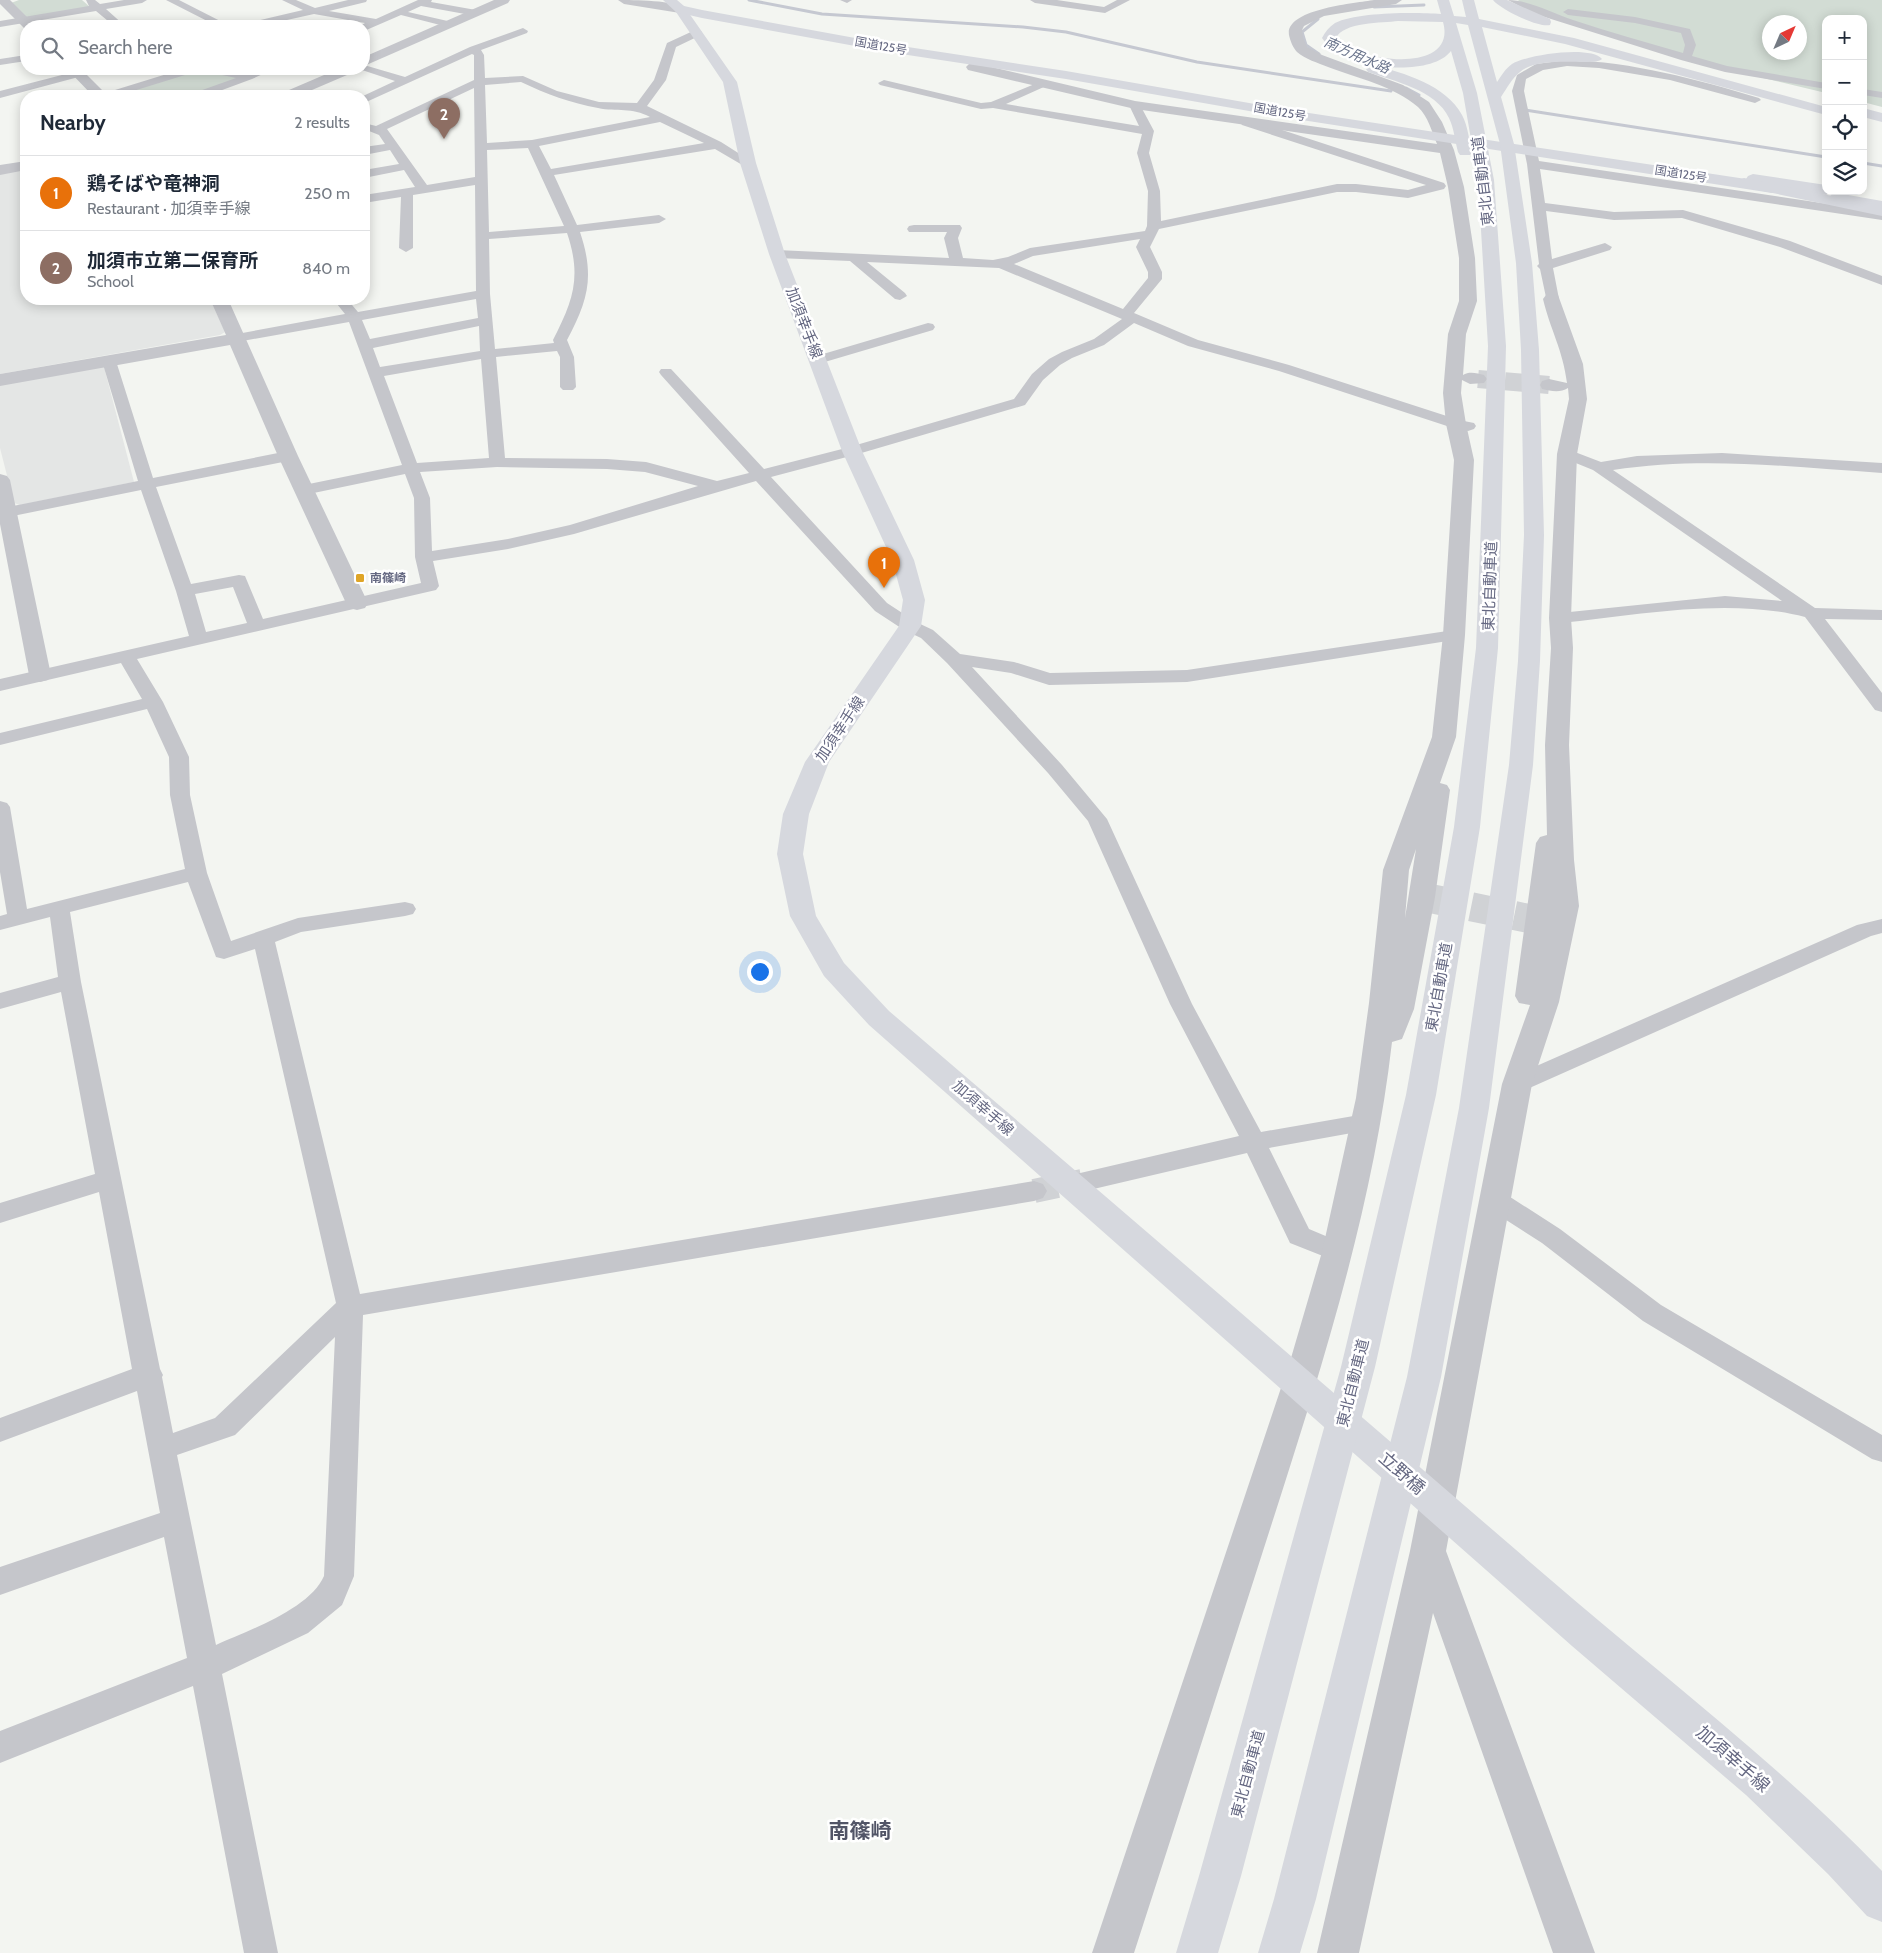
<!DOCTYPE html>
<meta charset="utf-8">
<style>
:root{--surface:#fff;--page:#f2f2f3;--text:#1f2937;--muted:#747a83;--line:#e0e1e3;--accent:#756130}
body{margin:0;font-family:Cabin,"Noto Sans JP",sans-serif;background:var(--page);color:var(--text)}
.controls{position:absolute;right:15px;top:15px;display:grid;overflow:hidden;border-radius:10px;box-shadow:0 2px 12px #0003}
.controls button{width:45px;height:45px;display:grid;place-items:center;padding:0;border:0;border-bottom:1px solid var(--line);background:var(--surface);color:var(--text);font:25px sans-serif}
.compass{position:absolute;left:1762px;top:15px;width:45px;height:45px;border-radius:50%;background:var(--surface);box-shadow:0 2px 12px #0003;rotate:44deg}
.you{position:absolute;left:759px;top:971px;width:18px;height:18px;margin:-12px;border:4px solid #fff;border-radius:50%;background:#1a73e8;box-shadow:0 0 0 8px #1a73e833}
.badge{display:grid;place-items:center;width:32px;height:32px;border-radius:50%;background:var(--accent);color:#fff;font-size:16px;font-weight:700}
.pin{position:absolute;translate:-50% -41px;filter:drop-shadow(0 1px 2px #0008)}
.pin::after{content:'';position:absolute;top:26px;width:18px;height:15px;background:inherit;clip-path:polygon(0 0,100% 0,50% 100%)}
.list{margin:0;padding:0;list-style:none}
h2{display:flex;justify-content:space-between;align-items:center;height:65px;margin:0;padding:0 20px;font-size:21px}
h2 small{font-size:16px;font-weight:400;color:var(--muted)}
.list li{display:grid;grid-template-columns:32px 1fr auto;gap:15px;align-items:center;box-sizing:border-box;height:75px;padding:0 20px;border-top:1px solid var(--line)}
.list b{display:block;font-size:19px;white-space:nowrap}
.list p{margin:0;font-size:16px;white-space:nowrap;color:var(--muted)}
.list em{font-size:16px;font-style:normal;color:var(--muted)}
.icon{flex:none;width:28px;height:28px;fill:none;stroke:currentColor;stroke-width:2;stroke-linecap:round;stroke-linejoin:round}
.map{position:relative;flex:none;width:1882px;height:1953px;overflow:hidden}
.search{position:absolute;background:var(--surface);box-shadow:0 2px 12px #0003;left:20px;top:20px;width:350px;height:55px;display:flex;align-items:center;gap:12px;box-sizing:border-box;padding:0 18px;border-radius:20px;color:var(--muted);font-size:19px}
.panel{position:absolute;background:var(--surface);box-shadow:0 2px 12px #0003;left:20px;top:90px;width:350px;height:215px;border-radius:20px}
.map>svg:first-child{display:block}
.built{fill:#e4e6e5}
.green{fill:#d2dcd4;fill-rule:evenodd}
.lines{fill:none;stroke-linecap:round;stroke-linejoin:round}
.stream{stroke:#c5c8d1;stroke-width:3}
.minor-tunnel{stroke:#d0d2d5;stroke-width:24;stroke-dasharray:24 12;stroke-linecap:butt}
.tertiary-tunnel-far1{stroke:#d0d2d5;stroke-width:18;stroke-dasharray:18 9;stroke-linecap:butt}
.tertiary-tunnel{stroke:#d0d2d5;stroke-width:29;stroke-dasharray:29 15;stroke-linecap:butt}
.minor{fill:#c5c6cb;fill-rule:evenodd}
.tertiary{fill:#c5c6cb;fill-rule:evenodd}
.secondary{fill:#d6d8de;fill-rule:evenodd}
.trunk{fill:#d6d8de;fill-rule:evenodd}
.motorway{fill:#d6d8de;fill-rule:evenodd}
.poi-dot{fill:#dfa527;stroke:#fff;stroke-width:2}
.labels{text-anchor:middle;stroke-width:5;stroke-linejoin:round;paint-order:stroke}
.far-street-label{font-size:12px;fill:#656882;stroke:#fff}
.far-poi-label{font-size:12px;font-weight:bold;fill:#656882;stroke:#fff;text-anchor:start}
.far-water-label{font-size:14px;font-style:italic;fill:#6a748c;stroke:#fff}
.street-label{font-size:15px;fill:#656882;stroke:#fff}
.near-street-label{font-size:18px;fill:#656882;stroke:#fff}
.near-quarter-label{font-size:21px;font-weight:bold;fill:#525567;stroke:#fff}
</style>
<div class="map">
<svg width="1882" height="1953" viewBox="0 0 1882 1953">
<rect width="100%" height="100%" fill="#f3f5f1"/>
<path class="built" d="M26 168V299H210L225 332 220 335 0 374V172Z
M103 363 134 482 20 505 14 503 0 448V381Z"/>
<path class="green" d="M19 0H82L90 7 27 18 11 3Z
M1518 0H1882V107L1863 102V19H1826V93L1717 67 1525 7ZM1770 22H1800V52H1770Z
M198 69 239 77 227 84 189 96H113Z"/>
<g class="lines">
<path class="stream" d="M749 0 822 14 1023 27 1066 32 1197 62 1391 91
M1374 7 1424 5
M1318 19 1302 32 1306 45 1319 54
M1406 88 1419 95
M1525 110 1826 157
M1863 163 1882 166"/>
<path class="minor-tunnel" d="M1034 1191 1082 1181"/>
<path class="tertiary-tunnel-far1" d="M1478 379 1549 385"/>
<path class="tertiary-tunnel" d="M1428 898 1531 919"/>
<path class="minor" d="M86 0H95L100 4 124 0H147L142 3 106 9 125 26H114L96 11 0 27V21L89 6Z
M166 0H179L230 26H217Z
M282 0H296L315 8 348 0H367L366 2 329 11 376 19 418 0H432L431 2 476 10 481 13 476 16 421 6 408 12 452 22 453 24 452 26 448 27 401 15 364 31V26H360L365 23 314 14 260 26H242L243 24 303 10Z
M840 0H852L847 3Z
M1030 0H1057L1104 7 1117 0H1130L1105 13 1035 3Z
M1508 0C1528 0 1553 13 1573 20 1609 32 1646 42 1683 53L1685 45 1681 33 1635 23 1568 15 1563 12 1568 9 1635 17 1690 29 1696 45 1692 56 1727 66 1826 83V89L1725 72 1681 60 1532 13Z
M523 28 528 31 527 33 481 50 484 55 485 78 523 76 557 91 599 102 637 103 654 80 667 43 693 31H701L702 33 701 35 676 47 666 80 647 106 721 142 754 163 748 167 744 166 715 149 554 175 577 225 659 215 666 219 659 223 580 232C595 277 588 300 567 340L574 357 576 387 573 390H563L560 387V357L557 351 496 357 505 458 607 459 646 462 717 481 749 473 661 375 659 372 661 369H671L764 469 846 448 1014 399 1032 374 1049 359 1062 352 1094 339 1122 319 999 268 867 262 905 293 907 296 900 300 895 299 850 261 777 258 770 254 777 250 949 258 944 238 947 232H909L907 229 909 226 914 225H960L962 228 958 238 963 258 993 260 1008 257 1030 248 1145 231 1147 226 1148 191 1137 153 1142 134 993 108 981 109 880 85 878 83 884 80 981 103 991 102 1042 81 1046 82 1048 84 1046 86 1006 104 1139 126 1129 105 1131 103H1139L1154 131 1149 153 1160 191 1161 221 1337 184H1356L1408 190 1426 185 1242 125 1240 122 1246 118 1444 183 1446 186 1444 189 1408 198 1356 192H1337L1159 229 1150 247 1162 272V279L1134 313 1198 340 1289 365 1459 420 1474 423 1476 426 1474 429 1468 431 1450 427 1279 371 1188 346 1134 323 1104 345 1072 358 1060 365 1043 380 1025 405 858 454 771 477 887 603 916 622 933 630 960 654 1014 662 1050 673 1187 670 1454 630 1460 631 1463 635 1460 639 1454 640 1187 682 1049 685 1011 673 972 667 1062 765 1107 819 1192 1004 1261 1132 1365 1114 1374 1117 1377 1123 1374 1129 1269 1148 1309 1229 1347 1245 1351 1252 1347 1259 1338 1262 1290 1243 1247 1153 1085 1191 1076 1188 1072 1181 1076 1174 1239 1136 1170 1004 1088 821 1048 773 947 663 921 638 904 630 875 611 756 481 574 534 508 549 433 561 439 586 436 590 137 659 163 702 189 757 190 795 207 873 231 941 298 918 405 902 413 904 416 909 413 914 405 916 301 932 275 942 360 1294 1034 1181 1043 1184 1047 1191 1043 1198 1034 1201 363 1315 354 1576 342 1605 308 1633 222 1674 278 1953H244L193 1686 0 1763V1731L187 1658 164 1537 0 1595V1567L160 1513 137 1391 0 1442V1418L132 1369 99 1192 0 1223V1203L95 1174 61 992 0 1009V993L58 977 50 917 0 930V916L7 914 0 872V801L7 803 10 807 27 909 185 869 170 795 169 757 147 709 0 745V733L142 699 121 663 0 691V679L189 636 176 591 141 490 8 517 2 516 0 512 2 508 8 507 138 481 102 361 104 358H114L116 361 153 478 288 451 294 453 296 456 294 459 288 461 156 487 191 584 239 575 245 576 263 619 421 583 415 557 414 498 405 474 304 495 298 493 296 490 298 487 304 485 402 465 349 322 237 342 232 341 230 338 232 335 237 334 345 314 333 299H347L358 312 476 291 475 185 413 195V248L406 252 399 248 401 197 364 203V195L415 187 404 170 364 178V170L399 164 390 150 364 155V147L385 144 379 135 364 129V123L376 126 474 80V55L472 54 364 103 363 96 395 81 359 69H364V65L405 77 470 47ZM521 82C546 94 571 103 598 108 617 112 632 107 650 117L532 140 487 143 485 85ZM474 88 475 177 427 185 387 129ZM660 122 704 143 551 169 539 146ZM528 148 564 226 489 232 487 150ZM567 233C582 277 573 301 553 340L554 343 495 349 490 294 489 239ZM1140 239 1136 247 1148 272V278L1123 309 1014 264 1033 256ZM476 299 478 318 370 339 362 320ZM479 326 480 351 380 367 373 348ZM481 359 489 458 417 463 384 376ZM497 467 607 469 645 472 698 486 570 525 508 539 432 551 430 498 420 472ZM233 587 247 623 206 632 195 594ZM188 882 216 957 224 959 255 949 336 1303 215 1418 173 1433 162 1377 163 1375 160 1369 81 982 70 912ZM335 1337 324 1576C310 1609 247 1631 216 1645L177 1455 235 1435Z
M26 55V61L0 65V59Z
M1567 60C1633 62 1696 79 1759 98L1761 100 1755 103 1670 80 1599 68 1567 66 1543 70 1526 79 1524 91 1539 161 1882 212V220L1540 169 1545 203 1614 212 1683 210 1790 241 1882 276V285L1780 247 1682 218 1614 220 1546 211 1552 259 1605 243 1612 247 1610 250 1553 268 1559 299 1557 302H1547L1540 269 1537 266 1539 264 1527 164 1512 91 1517 75 1536 64Z
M85 69H103L101 71 0 98V91Z
M183 69H200L198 71 117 96H100L102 94Z
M203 69H224L247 73 259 69H274L252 79 206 96H189L191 94 236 78 204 71Z
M1863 89 1882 92V98L1863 95Z
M928 323 933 324 935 327 933 330 818 364 813 363 811 360 813 357Z
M1567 449 1601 462 1637 456 1722 453 1882 463V473C1793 467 1702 456 1613 470L1815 608 1882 610V620L1825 619 1882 693V712L1875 710 1805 617C1728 597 1638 615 1560 623L1554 622 1551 618 1554 614 1560 613 1725 596 1782 601 1593 470 1561 457 1559 454 1561 451Z
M1882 919V933L1871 936 1525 1090 1517 1093 1509 1090 1505 1084 1509 1078 1857 925Z
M1495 1190 1504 1193 1560 1229 1661 1305 1882 1435V1462L1872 1459 1643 1321 1542 1243 1486 1207 1482 1200 1486 1193Z"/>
<path class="tertiary" d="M0 0H10L36 26H26L25 29 0 4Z
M494 0H510L508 3 364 66V57Z
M618 0C633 0 676 0 686 9L680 13 624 4Z
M1374 0H1402L1396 4 1324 16 1304 26 1302 30 1303 38 1307 47 1322 55 1403 85 1429 102 1442 122 1454 150 1464 187 1475 258 1477 301 1466 334 1463 375C1469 371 1477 373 1484 375L1487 379 1484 383 1470 384 1462 380 1461 393 1466 424 1474 460 1465 635 1456 737 1440 783 1447 785 1450 790 1435 897 1414 1009 1402 1039 1392 1042C1373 1208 1322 1367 1271 1526 1225 1669 1180 1811 1134 1953H1092L1291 1358 1322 1252 1356 1098 1369 1003 1383 870 1432 737 1443 635 1454 460 1446 424 1443 393 1448 334 1459 301V258L1448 187 1440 153 1135 109 968 70 966 67 974 59 979 58 986 62 983 65 1135 101 1437 144C1432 132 1428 116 1418 107 1394 86 1357 78 1328 67 1318 63 1305 59 1297 52 1293 48 1290 40 1289 35 1285 9 1356 3 1374 0ZM1416 849 1405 918 1409 870Z
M67 69H81L108 96H93Z
M338 69H356L354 72 298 96H280L282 93Z
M26 161V170L0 175V165Z
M1552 294 1558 295 1583 364 1587 399 1577 454 1571 618 1573 648 1569 745 1574 860 1579 906 1559 1002 1532 1084 1446 1551 1595 1953H1553L1433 1613 1359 1953H1317L1410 1551 1502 1084 1530 1005 1519 1003 1515 996 1536 843 1540 837 1547 835 1545 745 1551 648 1549 618 1557 454 1569 399 1568 388C1560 393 1551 391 1542 389L1540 385 1542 381 1549 379 1567 383C1563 350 1550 329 1543 299L1546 295Z
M210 299H228L298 456 368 603 365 608 357 610 349 608 346 603 278 456 230 345 0 386V374L226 335Z
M0 474 7 476 10 480 51 675 48 680 40 682 32 680 29 675 0 524Z"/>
<path class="secondary" d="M680 5 684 6 737 82 756 163 785 254 862 451 914 560 925 600 921 626 829 762 809 814 803 854 816 916 844 963 889 1011C1108 1198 1327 1387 1545 1575 1658 1673 1778 1763 1882 1871V1922L1867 1916 1828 1874 1746 1795 1572 1646 869 1025 824 976 790 916 777 854 783 814 805 762 899 626 903 600 892 560 842 451 769 254 740 163 723 82 674 9Z"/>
<path class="trunk" d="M663 0H677L684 6 702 10 888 44 1066 71 1289 110 1746 179 1748 176 1753 174 1826 185V191H1833L1826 195 1779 188 1777 191 1772 193 1289 118 1066 79 888 52 702 18 676 12Z
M1837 193 1882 201V211L1831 201 1829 198 1831 195Z"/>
<path class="motorway" d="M1437 0H1449L1454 16 1466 17 1462 0H1474L1479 19 1574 38 1826 107V115L1565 44 1482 27 1497 82C1501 76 1506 68 1512 64 1526 55 1591 45 1602 59 1595 67 1540 54 1520 72 1512 78 1507 88 1501 97L1514 144 1532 263 1539 350 1544 535 1540 661 1533 765 1489 1108 1441 1377 1316 1899 1300 1953H1258L1274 1899 1407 1377 1459 1108 1509 765 1518 661 1524 535 1521 350 1516 263 1500 144 1468 25 1456 23 1477 93 1494 180 1506 346 1498 648 1480 827 1436 1095 1375 1367 1241 1876 1218 1953H1176L1199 1876 1341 1367 1406 1095 1454 827 1476 648 1488 346 1478 180 1463 93 1451 51C1431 77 1356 69 1333 50 1329 47 1325 42 1322 38 1325 32 1329 27 1335 23 1357 12 1415 12 1441 14ZM1398 21 1443 22C1458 75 1358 63 1336 38 1343 22 1383 23 1398 21Z
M1493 0H1507L1550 19 1551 22 1550 25C1538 28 1500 9 1493 0Z
M1373 65C1404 73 1446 85 1462 115 1468 126 1469 140 1472 152L1470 155H1460L1458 152C1455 141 1454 128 1449 118 1436 90 1394 81 1368 72L1366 69Z
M1863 108 1882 113V122L1863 117Z
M1744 178 1882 206V216L1739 186 1736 183 1739 180Z"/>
</g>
<rect class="poi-dot" x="355" y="573" width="10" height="10" rx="2.5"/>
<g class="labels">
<g class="far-street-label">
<text transform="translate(881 46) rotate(10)" y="4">国道125号</text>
<text transform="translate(1280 112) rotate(10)" y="4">国道125号</text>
<text transform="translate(1681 174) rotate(9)" y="4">国道125号</text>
</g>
<g class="far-poi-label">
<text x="370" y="582">南篠崎</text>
</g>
<g class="far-water-label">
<text transform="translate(1357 55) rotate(24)" y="5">南方用水路</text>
</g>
<g class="street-label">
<text transform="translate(1483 181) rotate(-97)" y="5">東北自動車道</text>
<text transform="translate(804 323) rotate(69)" y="5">加須幸手線</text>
<text transform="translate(1490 586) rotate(-88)" y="5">東北自動車道</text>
<text transform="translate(840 729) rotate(-56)" y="5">加須幸手線</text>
<text transform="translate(1439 987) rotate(-80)" y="5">東北自動車道</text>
<text transform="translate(983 1108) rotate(41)" y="5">加須幸手線</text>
<text transform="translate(1353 1383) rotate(-76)" y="5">東北自動車道</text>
<text transform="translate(1248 1774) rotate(-75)" y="5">東北自動車道</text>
</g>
<g class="near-street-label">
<text transform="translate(1402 1473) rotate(41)" y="6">立野橋</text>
<text transform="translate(1733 1759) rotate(41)" y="6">加須幸手線</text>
</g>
<g class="near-quarter-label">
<text x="860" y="1838">南篠崎</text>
</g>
</g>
</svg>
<div class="controls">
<button>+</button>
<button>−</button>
<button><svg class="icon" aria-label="locate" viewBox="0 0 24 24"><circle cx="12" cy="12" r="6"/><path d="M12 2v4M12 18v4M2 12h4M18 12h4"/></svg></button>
<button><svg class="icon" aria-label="layers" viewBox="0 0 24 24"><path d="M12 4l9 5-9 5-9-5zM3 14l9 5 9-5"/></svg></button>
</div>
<svg class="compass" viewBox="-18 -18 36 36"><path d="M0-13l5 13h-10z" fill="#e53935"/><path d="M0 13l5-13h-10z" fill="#747a83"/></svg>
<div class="you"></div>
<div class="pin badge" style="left:884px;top:588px;background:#e8710a">1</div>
<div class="pin badge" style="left:444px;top:139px;background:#8d6e63">2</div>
<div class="search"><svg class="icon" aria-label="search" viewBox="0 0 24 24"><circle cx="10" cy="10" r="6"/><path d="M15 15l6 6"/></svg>Search here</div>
<section class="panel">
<h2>Nearby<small>2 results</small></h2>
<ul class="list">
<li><span class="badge" style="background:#e8710a">1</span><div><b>鶏そばや竜神洞</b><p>Restaurant · 加須幸手線</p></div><em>250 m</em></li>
<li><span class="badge" style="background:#8d6e63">2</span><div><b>加須市立第二保育所</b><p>School</p></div><em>840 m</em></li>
</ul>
</section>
</div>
